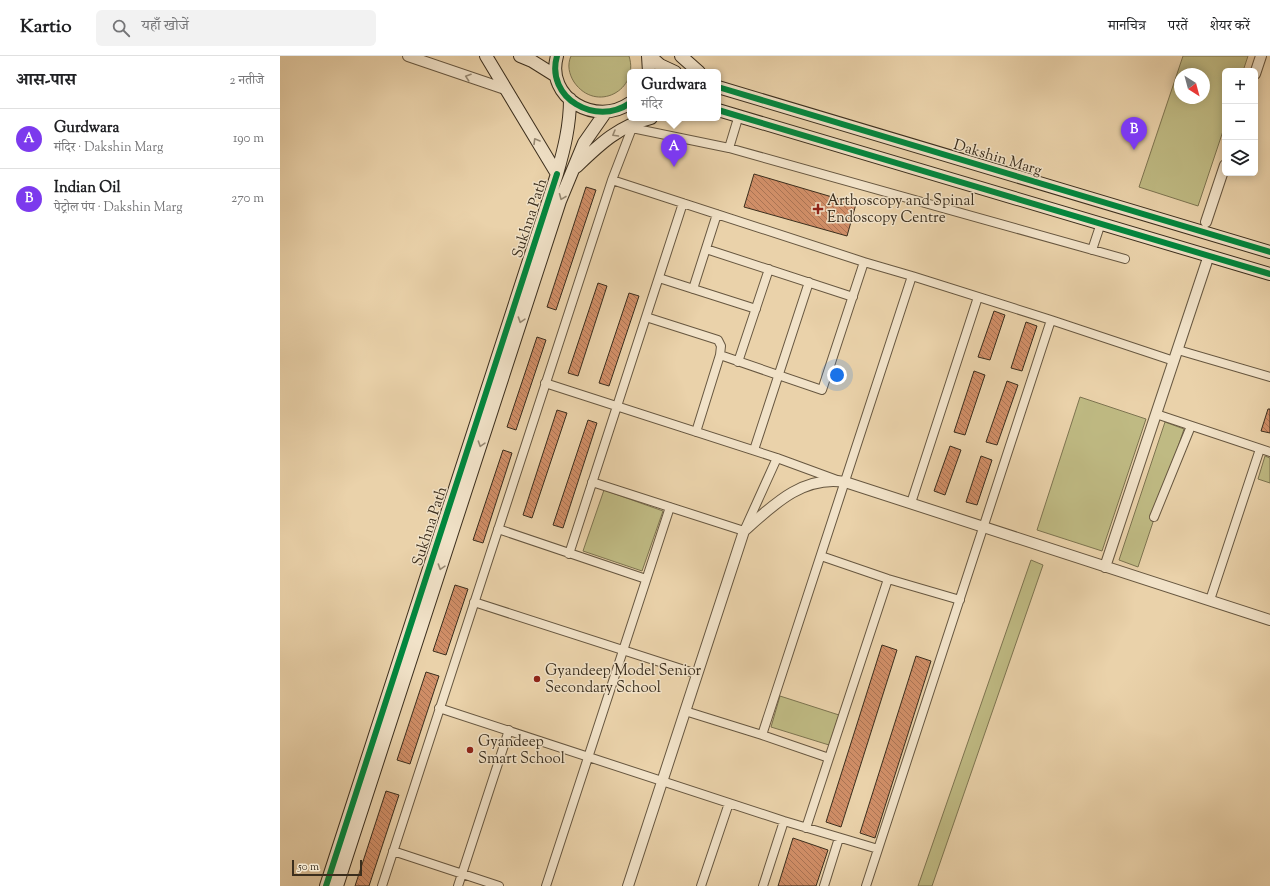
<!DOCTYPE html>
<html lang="hi">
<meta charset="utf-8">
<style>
:root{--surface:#fff;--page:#f2f2f2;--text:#202124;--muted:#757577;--line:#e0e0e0;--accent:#7c3aed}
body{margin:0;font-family:"Sorts Mill Goudy","Noto Serif Devanagari",serif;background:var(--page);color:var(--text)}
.controls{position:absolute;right:12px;top:12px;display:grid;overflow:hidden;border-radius:6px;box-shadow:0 2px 10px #0003}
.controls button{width:36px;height:36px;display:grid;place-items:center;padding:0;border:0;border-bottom:1px solid var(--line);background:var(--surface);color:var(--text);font:20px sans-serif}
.compass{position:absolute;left:894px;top:12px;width:36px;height:36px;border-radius:50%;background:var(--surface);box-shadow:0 2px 10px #0003;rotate:144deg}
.scale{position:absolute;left:12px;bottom:10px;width:70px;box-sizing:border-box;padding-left:4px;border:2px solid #3b2e1d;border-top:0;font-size:11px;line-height:14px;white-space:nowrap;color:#3b2e1d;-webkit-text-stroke:3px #f1e2c8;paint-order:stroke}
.you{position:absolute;left:557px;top:319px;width:14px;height:14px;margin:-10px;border:3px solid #fff;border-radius:50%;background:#1a73e8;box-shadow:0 0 0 6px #1a73e833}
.badge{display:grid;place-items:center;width:26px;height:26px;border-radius:50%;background:var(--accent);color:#fff;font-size:13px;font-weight:700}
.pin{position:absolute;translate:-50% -33px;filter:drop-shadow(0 1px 2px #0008)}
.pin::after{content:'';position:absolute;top:21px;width:14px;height:12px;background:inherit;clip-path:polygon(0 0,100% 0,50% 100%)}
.popup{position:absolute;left:347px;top:13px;width:94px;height:52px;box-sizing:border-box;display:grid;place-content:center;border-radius:6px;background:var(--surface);filter:drop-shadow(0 1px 3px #0005);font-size:13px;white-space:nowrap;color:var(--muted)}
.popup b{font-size:15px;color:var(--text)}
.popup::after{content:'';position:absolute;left:50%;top:100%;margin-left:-8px;border:8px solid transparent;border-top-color:var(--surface)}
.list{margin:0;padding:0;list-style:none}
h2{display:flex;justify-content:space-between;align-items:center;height:52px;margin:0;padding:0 16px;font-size:17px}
h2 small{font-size:13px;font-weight:400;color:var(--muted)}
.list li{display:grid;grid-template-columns:26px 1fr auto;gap:12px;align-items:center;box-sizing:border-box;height:60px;padding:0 16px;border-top:1px solid var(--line)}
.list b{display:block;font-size:15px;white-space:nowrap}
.list p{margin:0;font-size:13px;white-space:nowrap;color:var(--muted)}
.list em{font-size:13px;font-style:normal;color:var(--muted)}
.icon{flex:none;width:22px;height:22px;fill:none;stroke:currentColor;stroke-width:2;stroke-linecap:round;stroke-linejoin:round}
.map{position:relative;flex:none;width:990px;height:830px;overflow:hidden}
header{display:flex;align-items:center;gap:24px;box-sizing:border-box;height:56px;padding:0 20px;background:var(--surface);border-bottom:1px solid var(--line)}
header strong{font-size:19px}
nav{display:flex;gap:22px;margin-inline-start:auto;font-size:14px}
.search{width:280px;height:36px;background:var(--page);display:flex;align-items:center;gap:10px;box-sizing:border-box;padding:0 14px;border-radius:6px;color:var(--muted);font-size:15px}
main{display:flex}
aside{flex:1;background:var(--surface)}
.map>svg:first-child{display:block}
.green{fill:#bfba83;stroke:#7d7450;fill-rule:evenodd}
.building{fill:url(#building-back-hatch);stroke:#3b2e1d}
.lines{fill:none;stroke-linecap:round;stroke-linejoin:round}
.minor-casing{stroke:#675740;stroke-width:10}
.tertiary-casing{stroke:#675740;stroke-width:12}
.secondary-casing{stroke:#3b2e1d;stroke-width:14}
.minor{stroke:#f1e2c8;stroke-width:8}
.tertiary{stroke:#f1e2c8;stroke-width:10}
.secondary{stroke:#f1e2c8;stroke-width:12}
.cycleway-casing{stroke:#f1e2c8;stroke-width:8}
.cycleway{stroke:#00873e;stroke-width:6}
.oneway{stroke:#968872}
.poi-dot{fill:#8f2418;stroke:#f1e2c8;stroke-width:1.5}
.labels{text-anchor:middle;stroke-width:3;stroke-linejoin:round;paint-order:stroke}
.street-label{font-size:15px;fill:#3b2e1d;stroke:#f1e2c8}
.poi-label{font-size:15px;fill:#3b2e1d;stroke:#f1e2c8;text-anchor:start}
</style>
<header>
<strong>Kartio</strong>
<div class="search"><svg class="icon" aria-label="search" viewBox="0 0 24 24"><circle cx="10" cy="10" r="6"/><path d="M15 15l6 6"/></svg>यहाँ खोजें</div>
<nav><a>मानचित्र</a><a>परतें</a><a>शेयर करें</a></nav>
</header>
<main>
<aside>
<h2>आस-पास<small>2 नतीजे</small></h2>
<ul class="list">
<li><span class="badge">A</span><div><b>Gurdwara</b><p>मंदिर · Dakshin Marg</p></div><em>190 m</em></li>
<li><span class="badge">B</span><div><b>Indian Oil</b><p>पेट्रोल पंप · Dakshin Marg</p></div><em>270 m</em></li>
</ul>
</aside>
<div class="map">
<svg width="990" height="830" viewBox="0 0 990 830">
<defs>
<pattern id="building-back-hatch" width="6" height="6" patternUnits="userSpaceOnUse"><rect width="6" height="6" fill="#d08e67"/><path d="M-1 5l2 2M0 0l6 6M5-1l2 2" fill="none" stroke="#aa7454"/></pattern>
</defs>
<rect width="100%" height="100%" fill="#ead2aa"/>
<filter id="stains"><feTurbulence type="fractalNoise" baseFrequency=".005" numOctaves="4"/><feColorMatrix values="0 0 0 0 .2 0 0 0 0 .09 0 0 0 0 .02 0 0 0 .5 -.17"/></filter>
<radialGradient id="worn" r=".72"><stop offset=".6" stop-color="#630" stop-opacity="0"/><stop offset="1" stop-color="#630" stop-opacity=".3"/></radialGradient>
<path class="green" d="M291 0H349C360 34 316 58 294 26 289 18 287 9 291 0Z
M903 0H968L963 15H945V69L918 150 859 131ZM900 18H924V42H900Z
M800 341 866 363 822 495 757 474Z
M885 366 904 373 858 511 839 504Z
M985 400 990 402V427L978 423Z
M324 434 383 455 362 515 303 495Z
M751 504 763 509 652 830H638Z
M500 640 559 659 549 689 491 671Z"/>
<path class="building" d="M474 118 576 148 567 180 464 151Z
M306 131 316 134 276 254 267 251Z
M318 227 327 230 298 320 288 317Z
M349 237 359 240 329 330 319 327Z
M714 255 725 259 710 304 698 301Z
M746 266 757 270 742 315 731 312Z
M257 281 266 284 236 374 227 371Z
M694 315 705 319 685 379 674 376Z
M727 325 738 329 717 389 706 386Z
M988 353H990V377L981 375Z
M277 354 287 357 252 462 243 459Z
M308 364 317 367 283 472 273 469Z
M670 390 681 394 665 439 654 435Z
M223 394 232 397 203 487 193 484Z
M701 400 712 404 697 449 686 446Z
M175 529 188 533 166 599 153 595Z
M602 589 617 594 561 771 546 766Z
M636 600 651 605 595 782 580 777Z
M146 616 159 620 130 708 117 704Z
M106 735 119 739 90 827 89 830H75Z
M513 782 548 794 536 830H498Z"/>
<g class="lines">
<g class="minor-casing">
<path id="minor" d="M449 92 459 59
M332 124 584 206 632 220 771 264 894 305
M426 193 573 241
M812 194 819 173
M379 222 476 253
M413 233 437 158
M366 261 438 284 441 290 440 299 416 376
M898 294 990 321
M440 299 542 334 584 206
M458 306 489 213
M265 327 497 402 557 424
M876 358 990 396
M474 394 529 226
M312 426 464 475 497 402
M631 447 698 241
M874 461 911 370
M218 473 366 523
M289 498 403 147
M541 500 608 523 680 544
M930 544 980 393
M194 546 417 618
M159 652 504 765 598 793
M405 655 482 679 549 702
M482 679 632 220
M526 772 608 523
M113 795 219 830
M102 830 332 124 352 72 449 92 845 203
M178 830 229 674
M266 830 390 451
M421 830 449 747
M483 830 504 765
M544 830 559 782
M586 830 771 264"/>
</g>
<g class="tertiary-casing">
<path id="tertiary" d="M128 0 225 33
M975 18 981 0
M926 166 945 109
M825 511 927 205
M348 830 464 475C493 449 523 419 565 426L990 564"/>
</g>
<g class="secondary-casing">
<path id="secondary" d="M206 0 277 118
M240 0 252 5 276 20
M277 0C265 42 316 71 350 47
M368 0 369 16
M370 0 380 9 395 16
M401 0 419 16
M438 31 990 196
M438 54 990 218
M296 111C319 89 338 70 371 62
M46 830 277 118C284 93 290 70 290 43
M57 830 280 145 304 87 325 57"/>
</g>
<use href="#minor" class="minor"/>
<use href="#tertiary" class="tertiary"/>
<use href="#secondary" class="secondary"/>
<g class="cycleway-casing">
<path id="cycleway" d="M277 0C265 42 316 71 350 47
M438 31 990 196
M438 54 990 218
M46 830 277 118"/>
</g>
<use href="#cycleway" class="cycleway"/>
</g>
<defs><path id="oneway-chevron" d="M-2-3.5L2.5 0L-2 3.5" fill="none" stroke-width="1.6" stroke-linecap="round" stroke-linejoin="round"/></defs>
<g class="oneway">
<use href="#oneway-chevron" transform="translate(188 21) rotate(-161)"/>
<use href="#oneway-chevron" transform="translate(335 78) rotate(150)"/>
<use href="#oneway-chevron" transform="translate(256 85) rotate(-121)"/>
<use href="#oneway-chevron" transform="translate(282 141) rotate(112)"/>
<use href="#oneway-chevron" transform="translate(241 264) rotate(108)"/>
<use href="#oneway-chevron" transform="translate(201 388) rotate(108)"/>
<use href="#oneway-chevron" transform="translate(161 511) rotate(108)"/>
</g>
<g class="poi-dot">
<path d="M536 147h4v4h4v4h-4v4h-4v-4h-4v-4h4z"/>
<circle cx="257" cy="623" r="4"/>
<circle cx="190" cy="694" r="4"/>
</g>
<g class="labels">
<g class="street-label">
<text transform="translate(718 101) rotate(17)" y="5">Dakshin Marg</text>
<text transform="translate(249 162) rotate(-72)" y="5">Sukhna Path</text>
<text transform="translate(149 470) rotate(-72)" y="5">Sukhna Path</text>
</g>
<g class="poi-label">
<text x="547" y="149">Arthoscopy and Spinal<tspan x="547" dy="17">Endoscopy Centre</tspan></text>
<text x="265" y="619">Gyandeep Model Senior<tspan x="265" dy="17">Secondary School</tspan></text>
<text x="198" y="690">Gyandeep<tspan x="198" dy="17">Smart School</tspan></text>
</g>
</g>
<rect width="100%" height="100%" filter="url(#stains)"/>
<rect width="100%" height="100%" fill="url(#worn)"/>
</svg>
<div class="controls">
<button>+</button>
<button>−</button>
<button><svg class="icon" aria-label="layers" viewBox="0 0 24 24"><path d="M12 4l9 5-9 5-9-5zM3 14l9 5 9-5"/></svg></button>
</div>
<svg class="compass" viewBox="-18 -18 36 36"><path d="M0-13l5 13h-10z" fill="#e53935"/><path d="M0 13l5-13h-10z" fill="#757577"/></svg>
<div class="scale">50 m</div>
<div class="you"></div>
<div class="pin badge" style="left:394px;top:111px">A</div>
<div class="popup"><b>Gurdwara</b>मंदिर</div>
<div class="pin badge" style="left:854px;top:94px">B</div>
</div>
</main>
